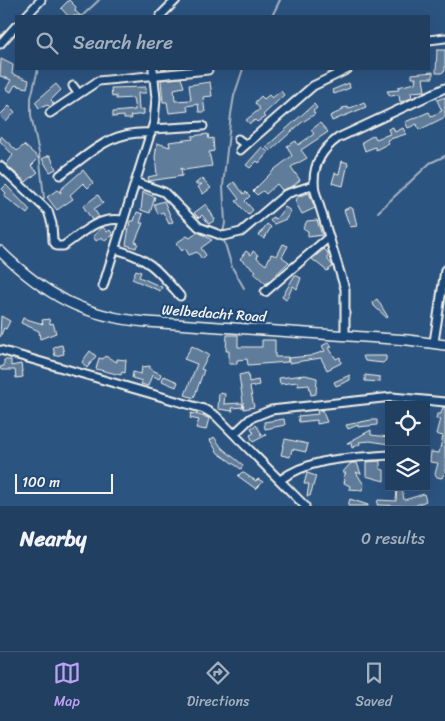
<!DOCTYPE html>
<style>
:root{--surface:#213f61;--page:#294667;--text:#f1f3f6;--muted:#a2afbd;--line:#3e5876;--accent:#bca0f2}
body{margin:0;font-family:Sriracha,sans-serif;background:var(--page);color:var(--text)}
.controls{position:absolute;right:15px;bottom:15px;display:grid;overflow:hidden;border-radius:0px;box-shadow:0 5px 20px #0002}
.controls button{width:45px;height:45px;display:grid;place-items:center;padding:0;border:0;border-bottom:1px solid var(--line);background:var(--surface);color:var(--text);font:25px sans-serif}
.scale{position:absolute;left:15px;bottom:12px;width:98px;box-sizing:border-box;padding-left:5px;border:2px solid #f4f1e8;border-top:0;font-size:14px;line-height:18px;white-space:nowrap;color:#f4f1e8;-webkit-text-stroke:4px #1f4a7a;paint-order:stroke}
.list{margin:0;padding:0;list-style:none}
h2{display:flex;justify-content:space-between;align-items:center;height:65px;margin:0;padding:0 20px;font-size:21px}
h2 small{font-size:16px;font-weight:400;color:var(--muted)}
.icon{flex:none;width:28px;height:28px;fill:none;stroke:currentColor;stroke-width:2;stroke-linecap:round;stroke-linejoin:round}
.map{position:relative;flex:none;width:445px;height:506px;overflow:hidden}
.search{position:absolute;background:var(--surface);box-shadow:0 5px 20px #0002;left:15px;right:15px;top:15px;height:55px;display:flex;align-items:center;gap:12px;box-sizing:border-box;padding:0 18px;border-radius:0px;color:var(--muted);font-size:19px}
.sheet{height:145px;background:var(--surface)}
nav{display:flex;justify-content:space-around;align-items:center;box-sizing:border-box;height:70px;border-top:1px solid var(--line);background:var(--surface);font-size:14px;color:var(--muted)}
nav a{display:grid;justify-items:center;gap:2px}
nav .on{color:var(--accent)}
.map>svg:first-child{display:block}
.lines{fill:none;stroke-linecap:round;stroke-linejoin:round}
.stream{stroke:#a7b4c0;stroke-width:2}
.building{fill:#5e7b9a;stroke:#f4f1e8}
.minor-casing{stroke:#f4f1e8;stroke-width:11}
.tertiary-casing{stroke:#f4f1e8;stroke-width:12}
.minor{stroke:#1f4a7a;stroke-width:7}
.tertiary{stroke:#1f4a7a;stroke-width:9}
.labels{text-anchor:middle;stroke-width:4.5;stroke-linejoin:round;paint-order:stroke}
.street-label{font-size:14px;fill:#f4f1e8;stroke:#1f4a7a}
</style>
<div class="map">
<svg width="445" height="506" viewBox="0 0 445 506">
<rect width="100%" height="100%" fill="#2c5481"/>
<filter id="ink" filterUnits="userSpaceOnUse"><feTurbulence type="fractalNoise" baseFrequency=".02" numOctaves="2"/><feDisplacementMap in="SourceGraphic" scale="10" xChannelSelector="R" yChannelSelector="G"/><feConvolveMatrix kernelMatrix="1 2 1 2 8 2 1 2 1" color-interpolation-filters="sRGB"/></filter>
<g filter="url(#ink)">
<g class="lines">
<path class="stream" d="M82 16 99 0
M272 16 280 0
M38 69 31 98V115L39 153 44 198
M378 212 430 163 445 156
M223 233 225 223 223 186 231 114 234 96 243 69
M223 237 232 267 244 288"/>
</g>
<path class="building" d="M69 0 76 7 75 11 81 16H68L61 8Z
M437 50H445V71L441 73H436Z
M1 59 13 65 12 74 29 80 27 88 15 85 11 92 6 89 11 80 0 76Z
M433 72V78H423L425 91 411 92 412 98 400 102 399 95 390 96 387 91 399 90 398 87 415 83 416 78H412V74Z
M181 78 184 87 174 89 175 101 191 100 189 85 210 82 212 96 203 97 205 112H199L198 104 187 106 188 111 169 113 167 102H163L161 80Z
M349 83 350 88 334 94 332 90Z
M56 84 61 90 51 100 54 104 50 107 48 105 39 108 35 102Z
M146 87V93H138L139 110 144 109V114L130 116 131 119H124V116L113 117V112L135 110 133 98 116 99V96L112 97 111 88Z
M281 91 284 95 263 115 265 117 257 122 255 120 250 124 246 120 260 109 255 103 256 101 261 96 264 99 269 95 272 98Z
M445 97V117L419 130 417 124 408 128 405 122 429 112 431 116 442 111 437 100Z
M364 102 366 107 332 121 330 116 343 110 342 108 348 107V109Z
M314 104 317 108 313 111 315 114 301 123 270 151 266 147Z
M9 106 15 112 6 122 0 115Z
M320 123 328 132 301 150 307 158 291 167 300 180 293 186 282 190 277 184 266 194 263 191 257 195 253 191 275 169 292 156 287 146 296 141 298 145 314 134 311 130Z
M393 127 395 132 403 128 406 134 387 140 389 143 376 150 375 147 365 151 362 142 374 135 376 139 390 134 388 129Z
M208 134 209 139 213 138 214 151 209 152 212 166 184 170 181 168 182 176 149 181 148 177 157 175 155 157 157 143 170 147 169 142 193 139 192 136Z
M1 136 17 151 24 145 39 158 31 166 38 172 26 182 6 165 13 155 0 141Z
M262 147 268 152 259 163 257 161 250 168 246 165Z
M50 155 56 169 50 172 42 159Z
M342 161 348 163 343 186 332 183 335 173 339 174Z
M83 170 93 183 88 188 83 183 70 195 73 199 57 210 47 197 57 190 61 193 60 190Z
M202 178 211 188 203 194 198 187 202 184H195Z
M234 182 244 194 246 192 250 196 245 201 253 210 248 215 236 201 239 199 229 186Z
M6 185 30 210 27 214 4 196 6 193 2 189Z
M143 192 155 197 150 213 141 210Z
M309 193 315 208 302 214 295 201 299 196Z
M98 195 103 203 94 209 99 217 92 220 83 206Z
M164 201 173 222 169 224 163 212 158 214 154 204Z
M206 204 215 220 209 224 202 215 199 218 194 213Z
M285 207 291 211 286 219 274 224 270 221 273 217 276 219Z
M350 207 353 209 357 226 350 227 344 210Z
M137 212 143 214 140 223H143L135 242 138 243 136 248 126 245 130 221H134Z
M317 220 322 235 308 237V231L303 228 307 221Z
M267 224 271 227 264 239 259 235Z
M103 227 107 232 110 230 113 235 105 241 102 237 96 241 93 236Z
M198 232 212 240 201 248 206 255 202 259 197 252 189 255 185 248 182 251 176 243 187 236 190 238Z
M283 244 288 246 282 257 289 262 266 284 254 273 256 271 240 259 246 251 251 255 253 251 258 255 257 258 266 265 271 254 277 256Z
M324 249 328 253V260L333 266 327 271 312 259Z
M136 270 141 272 139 277 162 287 160 291 132 279Z
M295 275 301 278 297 289 293 286 286 300 282 297Z
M377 299 388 317 387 318 374 306 373 302Z
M1 316 10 321 6 329 4 328 0 337Z
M23 318 43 324 42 320 49 319 50 324 53 323 56 333 40 339 39 331 21 323Z
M227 335H238V347H262V340H275V357H288V362L248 365 247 359 237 360V364H229V351H226Z
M329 342 332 347 329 348 336 359 340 357 341 363 327 370 321 358 289 363 288 358 310 356 325 351 322 346Z
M62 345 64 354 55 356 53 347Z
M192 346 209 355 201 369 204 370 194 398 185 395 197 364 184 359Z
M90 351 96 356 87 368 82 362Z
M105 356 117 362V359L126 360 125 373 122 372 121 375 96 369 99 358 103 359Z
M363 356H386V360L383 363 365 361Z
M4 360H11V366L21 364 23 377 16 378 15 370H1L0 367 4 366Z
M150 366V369L161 374 159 379 152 375 148 386 141 384 142 381 132 378 133 372 141 374 142 367Z
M248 373 249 382 258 380 259 385 250 387 254 407 244 409 239 375Z
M305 375 317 378 316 394 311 395 309 385 298 386V382L280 384 279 378Z
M350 375V380L336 386 334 382Z
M365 375 380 377V382L365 381Z
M164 376 178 382 176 387 162 381Z
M219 393 225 394 224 404 242 403 243 407 232 408 233 411 218 409Z
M443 407H445V472L442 478 437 477 435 474 438 463 430 462 431 452 439 453 443 436 436 434 440 419H436L437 414H441Z
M322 410 327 422 317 424V420L299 422 298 416 318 414 317 411Z
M191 413 209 418 206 430 196 428 199 420 190 418Z
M284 419 285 425 265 429 264 422Z
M371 420H377V425L358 427V425L348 429 346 425Z
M256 425 262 434H260L266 435 253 442 250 435 254 433 251 428Z
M371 430V435L389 437V444L370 441 359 442 360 444 352 448 351 443H347Z
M214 437 222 448 243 465 241 469 218 453 210 440Z
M285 439 308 444 306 452 292 449 290 457 281 455Z
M380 461V469L384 470V481L366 476V462Z
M351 463H357L361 474 356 472 364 485 362 490 349 489 350 486 344 483 345 480 343 478 346 473H342Z
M242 472 256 481 258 479 263 482 256 489 238 476Z
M307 473 316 476 310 496H307L309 484H304Z
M397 488H402L404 500 424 494 426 501 414 506 377 505 378 500 396 501Z
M350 499 368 505V506H348Z"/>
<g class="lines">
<g class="minor-casing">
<path id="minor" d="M26 16 41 0
M160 16 176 0
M429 40 445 38
M0 44 16 26
M73 86 78 93
M50 113 98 81 208 70
M152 129 203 126
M238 139 246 145
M240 150 313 86 348 69
M0 166 48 211 52 224 53 241 57 246H63C83 233 97 216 123 220
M60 175C91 153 110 130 151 133
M135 182 164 192 199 227 223 236 241 232 286 194 314 185
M115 249C150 259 157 269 180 296
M103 286 154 122 156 98 153 69
M265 292 329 237
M345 335V289L315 191C311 168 320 151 338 138L445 88
M434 342 445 270
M0 350 204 409 216 416 305 506
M234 434 251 418 271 410 392 397 445 402
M280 480C312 457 351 458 389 455"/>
</g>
<g class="tertiary-casing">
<path id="tertiary" d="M0 251C45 295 84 317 147 322L408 340 445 345"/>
</g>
<use href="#minor" class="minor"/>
<use href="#tertiary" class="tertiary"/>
</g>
</g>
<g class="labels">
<g class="street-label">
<text transform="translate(214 313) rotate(4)" y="5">Welbedacht Road</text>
</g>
</g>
</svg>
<div class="controls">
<button><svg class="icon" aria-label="locate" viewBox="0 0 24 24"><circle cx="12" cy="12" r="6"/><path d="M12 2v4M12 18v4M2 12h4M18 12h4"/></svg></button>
<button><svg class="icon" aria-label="layers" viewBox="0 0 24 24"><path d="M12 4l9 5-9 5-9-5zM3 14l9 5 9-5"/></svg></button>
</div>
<div class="scale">100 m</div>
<div class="search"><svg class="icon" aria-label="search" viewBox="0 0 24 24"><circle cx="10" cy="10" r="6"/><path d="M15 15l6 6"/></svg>Search here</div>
</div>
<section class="sheet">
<h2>Nearby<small>0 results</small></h2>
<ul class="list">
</ul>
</section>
<nav>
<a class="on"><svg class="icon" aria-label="map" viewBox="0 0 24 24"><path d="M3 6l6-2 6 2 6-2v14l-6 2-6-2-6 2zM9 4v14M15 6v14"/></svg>Map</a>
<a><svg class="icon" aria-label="directions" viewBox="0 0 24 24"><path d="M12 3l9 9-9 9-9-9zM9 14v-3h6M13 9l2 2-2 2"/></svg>Directions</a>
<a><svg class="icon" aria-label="saved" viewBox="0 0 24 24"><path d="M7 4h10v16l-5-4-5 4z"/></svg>Saved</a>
</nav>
